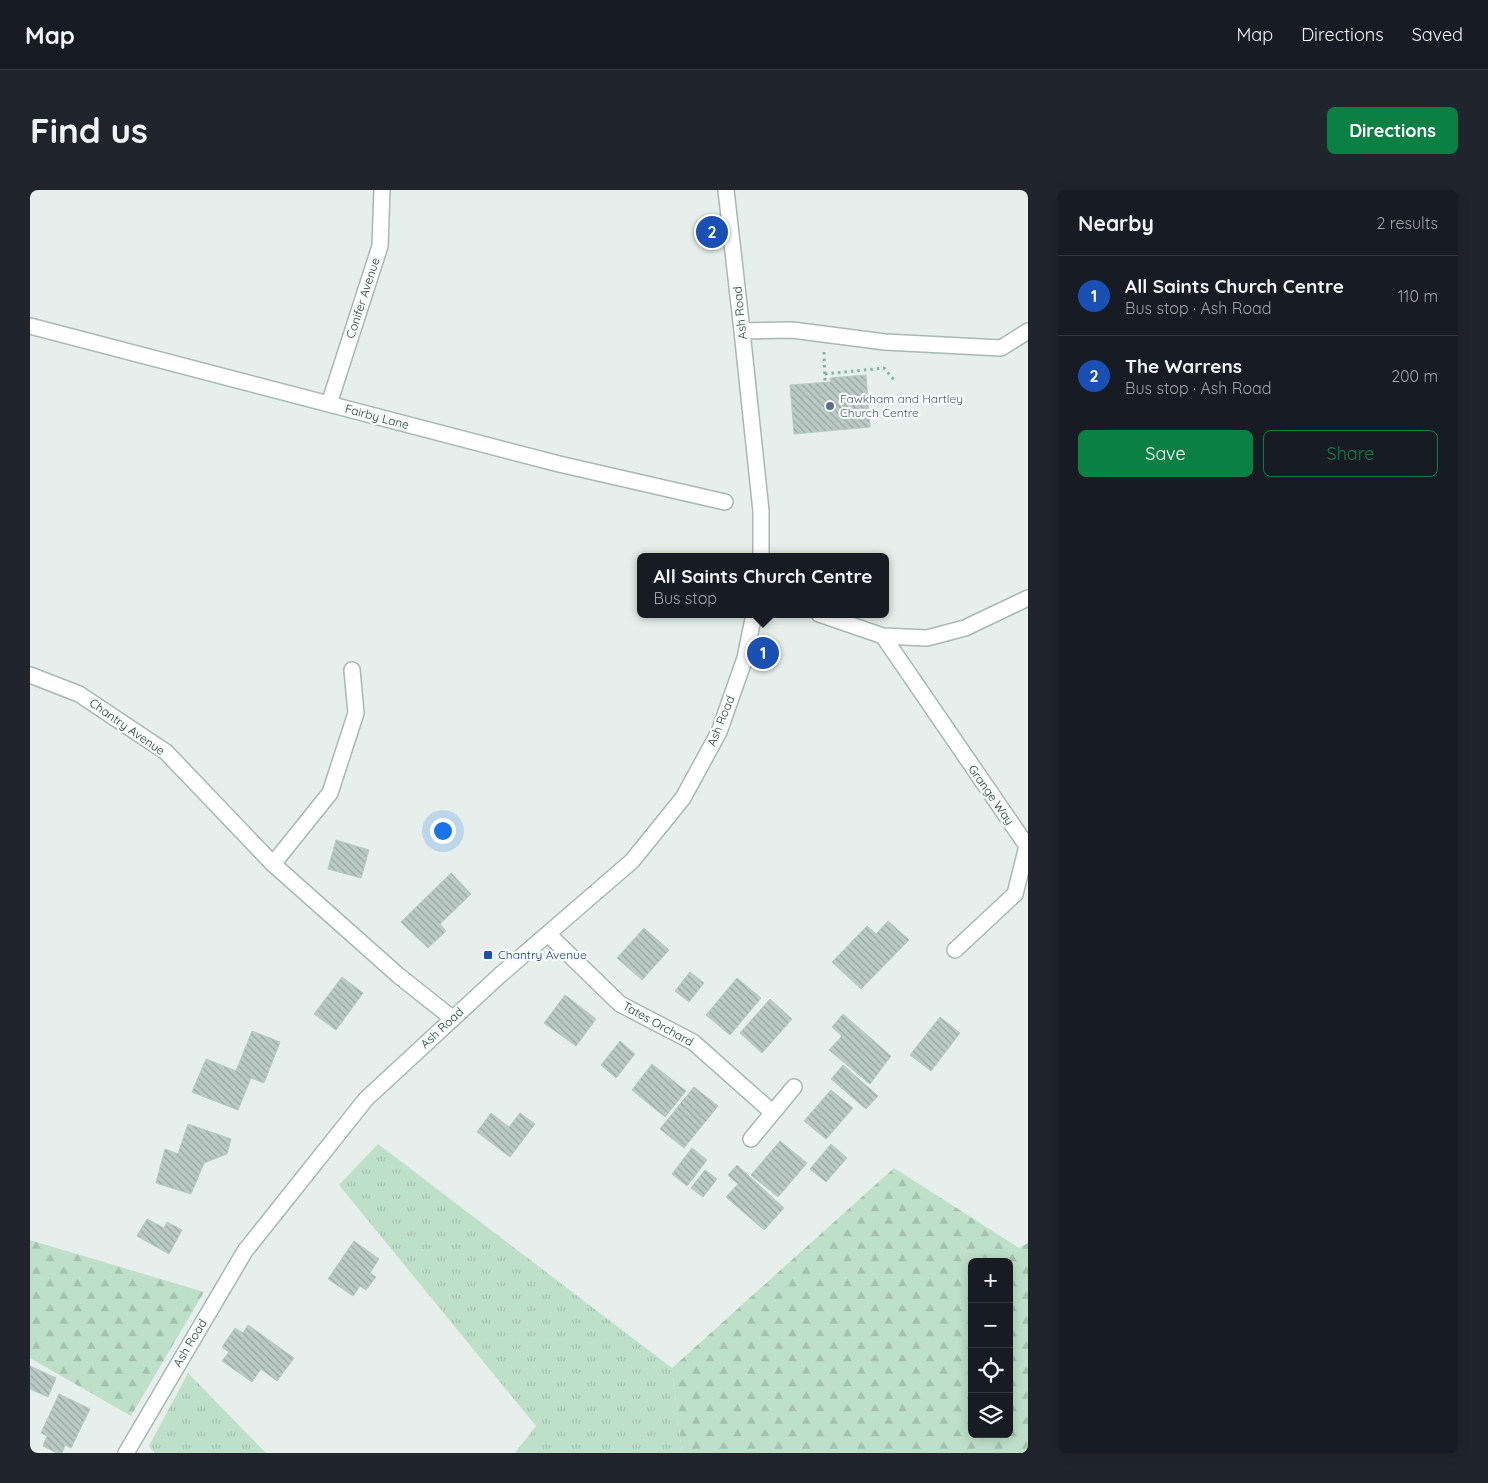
<!DOCTYPE html>
<meta charset="utf-8">
<style>
:root{--surface:#171b24;--page:#20242c;--text:#f1f3f6;--muted:#9ea1a6;--line:#363941;--accent:#0b8043}
body{margin:0;font-family:Quicksand,sans-serif;background:var(--page);color:var(--text)}
.controls{position:absolute;right:15px;bottom:15px;display:grid;overflow:hidden;border-radius:8px;box-shadow:0 2px 12px #0003}
.controls button{width:45px;height:45px;display:grid;place-items:center;padding:0;border:0;border-bottom:1px solid var(--line);background:var(--surface);color:var(--text);font:25px sans-serif}
.you{position:absolute;left:412px;top:640px;width:18px;height:18px;margin:-12px;border:4px solid #fff;border-radius:50%;background:#1a73e8;box-shadow:0 0 0 8px #1a73e833}
.badge{display:grid;place-items:center;width:32px;height:32px;border-radius:50%;background:var(--accent);color:#fff;font-size:16px;font-weight:700}
.pin{position:absolute;translate:-50% -50%;border:2px solid #fff;box-shadow:0 1px 5px #0006}
.popup{position:absolute;left:607px;top:363px;width:252px;height:65px;box-sizing:border-box;display:grid;place-content:center;border-radius:8px;background:var(--surface);filter:drop-shadow(0 1px 4px #0005);font-size:16px;white-space:nowrap;color:var(--muted)}
.popup b{font-size:19px;color:var(--text)}
.popup::after{content:'';position:absolute;left:50%;top:100%;margin-left:-10px;border:10px solid transparent;border-top-color:var(--surface)}
.list{margin:0;padding:0;list-style:none}
h2{display:flex;justify-content:space-between;align-items:center;height:65px;margin:0;padding:0 20px;font-size:21px}
h2 small{font-size:16px;font-weight:400;color:var(--muted)}
.list li{display:grid;grid-template-columns:32px 1fr auto;gap:15px;align-items:center;box-sizing:border-box;height:80px;padding:0 20px;border-top:1px solid var(--line)}
.list b{display:block;font-size:19px;white-space:nowrap}
.list p{margin:0;font-size:16px;white-space:nowrap;color:var(--muted)}
.list em{font-size:16px;font-style:normal;color:var(--muted)}
.actions{display:flex;gap:10px;padding:15px 20px}
.actions a{flex:1;padding:11px 0;border:1px solid var(--accent);border-radius:8px;text-align:center;font-size:18px;color:var(--accent)}
.actions .main{background:var(--accent);color:#fff}
.icon{flex:none;width:28px;height:28px;fill:none;stroke:currentColor;stroke-width:2;stroke-linecap:round;stroke-linejoin:round}
.map{position:relative;flex:none;width:998px;height:1263px;overflow:hidden;border-radius:8px}
header{display:flex;align-items:center;gap:30px;box-sizing:border-box;height:70px;padding:0 25px;background:var(--surface);border-bottom:1px solid var(--line)}
header strong{font-size:24px}
nav{display:flex;gap:28px;margin-inline-start:auto;font-size:18px}
.intro{display:flex;align-items:center;justify-content:space-between;box-sizing:border-box;height:120px;padding:0 30px}
h1{margin:0;font-size:35px}
.button{padding:12px 22px;border-radius:8px;background:var(--accent);color:#fff;font-size:18px;font-weight:700}
main{display:flex;gap:30px;padding:0 30px}
aside{flex:1;background:var(--surface);border-radius:8px;box-shadow:0 2px 12px #0003}
.map>svg:first-child{display:block}
.grass{fill:url(#grass-tufts)}
.forest{fill:url(#forest-firs);fill-rule:evenodd}
.building{fill:url(#building-back-hatch);stroke:#b8c9c2}
.lines{fill:none;stroke-linecap:round;stroke-linejoin:round}
.minor-casing{stroke:#a8b8b2;stroke-width:18}
.path{stroke:#86b3a5;stroke-width:3;stroke-dasharray:2.5 4;stroke-linecap:butt}
.minor{stroke:#fff;stroke-width:15}
.service-dot{fill:#5c6f8a;stroke:#f7fbf9;stroke-width:2}
.transit-dot{fill:#1a4fb4;stroke:#f7fbf9;stroke-width:2}
.labels{text-anchor:middle;stroke-width:4.5;stroke-linejoin:round;paint-order:stroke}
.street-label{font-size:12px;fill:#24423a;stroke:#f7fbf9}
.service-label{font-size:12px;fill:#4e5e75;stroke:#f7fbf9;text-anchor:start}
.transit-label{font-size:12px;fill:#164399;stroke:#f7fbf9;text-anchor:start}
</style>
<header>
<strong>Map</strong>
<nav><a>Map</a><a>Directions</a><a>Saved</a></nav>
</header>
<div class="intro"><h1>Find us</h1><a class="button">Directions</a></div>
<main>
<div class="map">
<svg width="998" height="1263" viewBox="0 0 998 1263">
<defs>
<pattern id="grass-tufts" width="24" height="20" patternUnits="userSpaceOnUse" patternTransform="scale(1.25)"><rect width="24" height="20" fill="#bfe0c8"/><path d="M3 7l-1-3M5 7V3M7 7l1-3M15 17l-1-3M17 17v-4M19 17l1-3" fill="none" stroke="#a4c1ad"/></pattern>
<pattern id="forest-firs" width="22" height="20" patternUnits="userSpaceOnUse" patternTransform="scale(1.25)"><rect width="22" height="20" fill="#bfe0c8"/><path d="M5 1l3.5 6h-7zM16 11l3.5 6h-7z" fill="#a4c1ad"/></pattern>
<pattern id="building-back-hatch" width="6" height="6" patternUnits="userSpaceOnUse" patternTransform="scale(1.25)"><rect width="6" height="6" fill="#bbcac4"/><path d="M-1 5l2 2M0 0l6 6M5-1l2 2" fill="none" stroke="#98a6a0"/></pattern>
</defs>
<rect width="100%" height="100%" fill="#e6efeb"/>
<path class="grass" d="M348 954 642 1178 652 1263H485L506 1236 309 995Z
M158 1183 236 1263H125L119 1256Z"/>
<path class="forest" d="M864 978 989 1058 998 1053V1263H652L642 1178ZM942 1072H979V1244H942Z
M0 1050 174 1102 101 1226 0 1168Z"/>
<path class="building" d="M836 185 840 237 764 244 760 195 801 192 800 188Z
M306 650 339 660 331 688 298 679Z
M421 683 441 704 410 734 416 741 398 758 371 732Z
M858 731 879 750 831 799 802 772 837 736 846 744Z
M614 738 639 760 612 790 587 768Z
M660 782 674 793 659 812 645 801Z
M312 787 333 803 306 840 284 824Z
M707 788 731 808 700 845 676 825Z
M535 805 566 829 546 856 514 833Z
M740 809 762 829 732 863 710 843Z
M813 824 861 866 840 894 799 860 812 846 802 837Z
M910 827 930 843 901 881 880 865Z
M222 841 250 852 234 893 221 888 208 920 162 902 176 869 206 881Z
M590 851 605 864 586 888 571 875Z
M622 874 656 901 635 927 602 900Z
M813 875 848 906 836 919 801 889Z
M664 897 688 916 654 958 630 939Z
M801 900 823 918 796 949 774 931Z
M461 923 479 937 490 923 505 934 480 967 447 942Z
M158 934 201 949 197 964 174 973 161 1004 126 993 135 959 148 964Z
M750 951 777 973 748 1007 721 985Z
M801 954 817 968 796 992 780 979Z
M662 958 677 970 657 996 642 984Z
M707 975 754 1018 734 1040 696 1007 708 994 698 985Z
M675 980 687 989 673 1007 661 998Z
M117 1029 134 1038 137 1032 152 1040 139 1064 107 1046Z
M324 1051 349 1069 340 1083 346 1087 336 1100 330 1096 323 1106 298 1089Z
M218 1135 264 1168 247 1191 231 1179 222 1192 192 1171 199 1162 192 1157 205 1138 213 1143Z
M0 1176 26 1188 18 1207 0 1199Z
M29 1204 60 1219 41 1258 35 1255 32 1263H27L13 1256 17 1246 11 1243Z"/>
<g class="lines">
<g class="minor-casing">
<path id="minor" d="M696 0 712 141 731 321V367
M0 136 529 274 695 312
M712 141 762 140 855 152 971 158 998 141
M299 214 350 56 352 0
M789 424 853 446 897 448 935 438 998 408
M853 446 997 656 985 704 925 760
M0 485 49 504 136 562 243 674 369 786 422 828
M243 674 300 603 326 523 322 480
M518 744 590 814 663 852 742 922
M721 949 764 897
M96 1263 215 1061 336 909 469 786 602 671 653 608 689 542 715 468 724 424"/>
</g>
<path class="path" d="M794 162 795 192
M795 184 854 178 865 191"/>
<use href="#minor" class="minor"/>
</g>
<circle class="service-dot" cx="800" cy="216" r="5"/>
<rect class="transit-dot" x="453" y="760" width="10" height="10" rx="2.5"/>
<g class="labels">
<g class="street-label">
<text transform="translate(333 108) rotate(-72)" y="4">Conifer Avenue</text>
<text transform="translate(710 123) rotate(-96)" y="4">Ash Road</text>
<text transform="translate(347 227) rotate(15)" y="4">Fairby Lane</text>
<text transform="translate(691 531) rotate(-68)" y="4">Ash Road</text>
<text transform="translate(97 537) rotate(35)" y="4">Chantry Avenue</text>
<text transform="translate(961 605) rotate(55)" y="4">Grange Way</text>
<text transform="translate(628 834) rotate(29)" y="4">Tates Orchard</text>
<text transform="translate(412 838) rotate(-43)" y="4">Ash Road</text>
<text transform="translate(160 1153) rotate(-59)" y="4">Ash Road</text>
</g>
<g class="service-label">
<text x="810" y="213">Fawkham and Hartley<tspan x="810" dy="14">Church Centre</tspan></text>
</g>
<g class="transit-label">
<text x="468" y="769">Chantry Avenue</text>
</g>
</g>
</svg>
<div class="controls">
<button>+</button>
<button>−</button>
<button><svg class="icon" aria-label="locate" viewBox="0 0 24 24"><circle cx="12" cy="12" r="6"/><path d="M12 2v4M12 18v4M2 12h4M18 12h4"/></svg></button>
<button><svg class="icon" aria-label="layers" viewBox="0 0 24 24"><path d="M12 4l9 5-9 5-9-5zM3 14l9 5 9-5"/></svg></button>
</div>
<div class="you"></div>
<div class="pin badge" style="left:733px;top:463px;background:#1a4fb4">1</div>
<div class="popup"><b>All Saints Church Centre</b>Bus stop</div>
<div class="pin badge" style="left:682px;top:42px;background:#1a4fb4">2</div>
</div>
<aside>
<h2>Nearby<small>2 results</small></h2>
<ul class="list">
<li><span class="badge" style="background:#1a4fb4">1</span><div><b>All Saints Church Centre</b><p>Bus stop · Ash Road</p></div><em>110 m</em></li>
<li><span class="badge" style="background:#1a4fb4">2</span><div><b>The Warrens</b><p>Bus stop · Ash Road</p></div><em>200 m</em></li>
</ul>
<div class="actions"><a class="main">Save</a><a>Share</a></div>
</aside>
</main>
